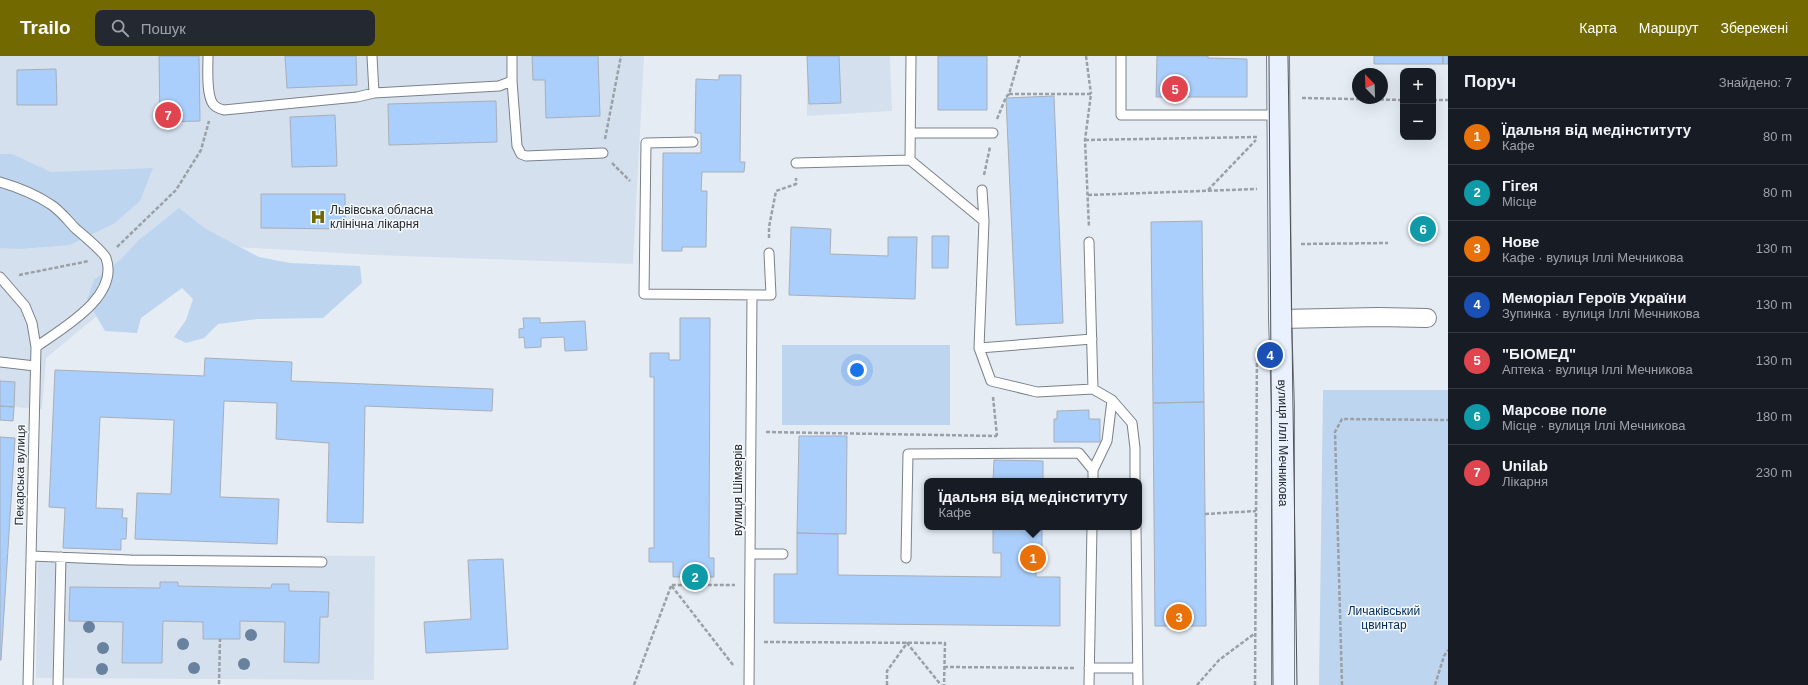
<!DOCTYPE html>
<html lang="uk">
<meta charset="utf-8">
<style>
:root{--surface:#171b24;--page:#242831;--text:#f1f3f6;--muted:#9ea1a6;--line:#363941;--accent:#726901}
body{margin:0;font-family:Helvetica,sans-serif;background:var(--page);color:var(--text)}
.controls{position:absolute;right:12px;top:12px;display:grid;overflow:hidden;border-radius:8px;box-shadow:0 4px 16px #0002}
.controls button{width:36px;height:36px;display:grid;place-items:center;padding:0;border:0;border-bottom:1px solid var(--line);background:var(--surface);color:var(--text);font:20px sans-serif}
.compass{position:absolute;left:1352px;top:12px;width:36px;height:36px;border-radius:50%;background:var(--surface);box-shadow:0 4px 16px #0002;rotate:337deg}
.you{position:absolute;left:857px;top:314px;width:14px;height:14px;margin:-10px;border:3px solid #fff;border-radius:50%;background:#1a73e8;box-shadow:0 0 0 6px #1a73e833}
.badge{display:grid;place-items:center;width:26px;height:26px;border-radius:50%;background:var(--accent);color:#fff;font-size:13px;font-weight:700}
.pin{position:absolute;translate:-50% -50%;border:2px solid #fff;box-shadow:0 1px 4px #0006}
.popup{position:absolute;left:924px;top:422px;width:218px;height:52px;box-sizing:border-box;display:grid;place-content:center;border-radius:8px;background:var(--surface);filter:drop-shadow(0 1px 3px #0005);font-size:13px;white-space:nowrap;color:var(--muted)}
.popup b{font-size:15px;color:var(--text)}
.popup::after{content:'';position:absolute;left:50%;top:100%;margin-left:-8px;border:8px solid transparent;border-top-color:var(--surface)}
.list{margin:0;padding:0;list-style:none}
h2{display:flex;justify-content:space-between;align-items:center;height:52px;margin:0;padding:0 16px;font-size:17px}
h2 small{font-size:13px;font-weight:400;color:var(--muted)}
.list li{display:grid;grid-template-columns:26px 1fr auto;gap:12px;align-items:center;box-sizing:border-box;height:56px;padding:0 16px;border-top:1px solid var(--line)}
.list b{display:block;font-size:15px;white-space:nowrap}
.list p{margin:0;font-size:13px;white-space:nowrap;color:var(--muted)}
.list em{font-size:13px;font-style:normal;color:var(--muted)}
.icon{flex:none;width:22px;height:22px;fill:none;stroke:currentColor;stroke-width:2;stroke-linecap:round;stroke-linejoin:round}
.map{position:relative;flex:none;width:1448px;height:629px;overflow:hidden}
header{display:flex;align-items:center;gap:24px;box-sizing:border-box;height:56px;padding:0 20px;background:var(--accent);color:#fff}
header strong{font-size:19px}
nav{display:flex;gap:22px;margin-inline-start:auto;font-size:14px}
.search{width:280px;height:36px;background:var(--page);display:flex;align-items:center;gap:10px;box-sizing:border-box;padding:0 14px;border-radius:8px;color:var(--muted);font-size:15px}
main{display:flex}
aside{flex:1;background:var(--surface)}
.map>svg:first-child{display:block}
.built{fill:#d5e0ef}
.green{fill:#bed5f0}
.building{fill:#abcffc;stroke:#a8aeb7}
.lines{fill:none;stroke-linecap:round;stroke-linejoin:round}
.lane-casing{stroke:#7b8189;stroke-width:11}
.street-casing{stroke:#7b8189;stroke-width:20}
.secondary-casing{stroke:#7b8189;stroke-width:24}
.path{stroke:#9aa0a6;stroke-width:2.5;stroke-dasharray:4 2;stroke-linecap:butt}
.lane{stroke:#fff;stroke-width:9}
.street{stroke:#fff;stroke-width:18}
.secondary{stroke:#e8f1fd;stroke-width:22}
.tram{stroke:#4e5256;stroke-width:1}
.tree{fill:#67819e}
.labels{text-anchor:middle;stroke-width:3;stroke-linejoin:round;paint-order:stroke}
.poi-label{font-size:12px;fill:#26292c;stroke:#f4f9fe;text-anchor:start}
.street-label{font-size:12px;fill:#26292c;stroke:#f4f9fe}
.park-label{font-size:12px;fill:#002a57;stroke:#f4f9fe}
</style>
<header>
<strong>Trailo</strong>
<div class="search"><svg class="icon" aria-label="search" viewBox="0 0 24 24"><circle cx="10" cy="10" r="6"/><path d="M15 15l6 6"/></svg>Пошук</div>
<nav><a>Карта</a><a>Маршрут</a><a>Збережені</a></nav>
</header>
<main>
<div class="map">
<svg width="1448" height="629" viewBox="0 0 1448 629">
<rect width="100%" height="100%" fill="#e5ecf4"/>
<path class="built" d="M0 0H644L633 208 373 199 184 188 46 302 42 353 0 350Z
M807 0H890L892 55 807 60Z
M38 497 375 500 374 624 36 622Z"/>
<path class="green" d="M0 98H12L51 116 153 112 140 145 115 167 70 189 20 193 0 192Z
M179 152 206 173 259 201 290 207 360 210 362 227 323 262 257 263 218 268 204 282 186 287 174 281 186 264 193 243 182 232 141 262 137 277 105 275 87 244 94 224 121 203 139 184Z
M782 289H950V369H782Z
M1323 334H1448V629H1319Z"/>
<path class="building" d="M159 0H199L200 65 160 66Z
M285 0H356L357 29 287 32Z
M532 0H598L600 60 546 62 545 24H533Z
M807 0H839L841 47 809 48Z
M938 0H987V54H938Z
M1157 0H1208V2L1247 3V41H1156Z
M1374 0H1443V8H1374Z
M1443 0H1448V8H1443Z
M56 13 57 49H17V14Z
M719 19H741L740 106H745L744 116H702L701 135H707L706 191H682V195H662L663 97H701V77H695L696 23 719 24Z
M1054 40 1063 267 1016 269 1006 42Z
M496 45 497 86 389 89 388 48Z
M335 59 337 110 292 111 290 61Z
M261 138H345V173L261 172Z
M1202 165 1204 346 1153 347 1151 166Z
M791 171 831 173 830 198 888 200V181H917L915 243 789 239Z
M932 180H949L948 212H932Z
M523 262H540V267L585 265 587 294 565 295 564 281 541 282V291L525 292 524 281 519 282V273L524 272Z
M680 262H710L709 502H714V521H673V506H649V492H654V321H650V297H669V304H680Z
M205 302 292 306 291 325 493 333 492 355 365 350 363 467 327 466 329 387 276 383 277 347 224 345 220 441 279 443 277 488 135 483 137 437 171 438 174 364 100 361 96 452 123 453 122 462H127L126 483H121V494L63 492 65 452 49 451 55 314 204 320Z
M0 325 15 326 14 351 0 350Z
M1204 346 1206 570H1155L1153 347Z
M0 350 14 351 13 365 0 364Z
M1089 354V363H1100V386H1054V363H1057V355Z
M799 380H847L846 478 797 477Z
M0 381 15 382 1 604H0Z
M994 404 1043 405V425H993Z
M993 471H1042V498H1036V521H1060V570L774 567V518H797V477L838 478V519L1001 521V497H993Z
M503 503 508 593 426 597 424 566 471 563 468 504Z
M160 526H178V530L271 532 272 528H289V535L329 536 328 561H320L319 607 284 606 285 566 240 565V583H203V566L163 565 162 607H122L123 566 69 565 70 531 160 532Z"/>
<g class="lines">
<g class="lane-casing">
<path id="lane" d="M208 0C208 12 206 38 213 48 216 52 220 53 224 54L357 41 374 37 499 30 512 25V0
M372 0 374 37
M1121 0V59H1278
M512 25 517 90 521 98 526 100 603 97
M911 77H993
M693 86 646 87 644 238 771 239 769 197
M910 104 911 0
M796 107 910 104 984 165
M0 126C17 131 35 138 50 148 60 154 68 165 76 173 82 178 104 197 106 202 120 241 61 273 36 291
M982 134 984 165 979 292 991 325 1037 336 1093 333 1112 344 1132 367 1135 392V425
M1089 186 1093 333
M0 221 25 250 32 267 36 291 28 629
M979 292 1092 283
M0 306 35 310
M1093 414 1107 385 1112 344
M1136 471 1138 629
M750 498H783
M31 500 130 504 322 506
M906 502 908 398 1079 397 1093 414V425
M1089 612H1137
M58 629 61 501
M749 629 752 239
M1089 629 1092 471"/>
</g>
<g class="street-casing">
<path id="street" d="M1280 263 1378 261 1427 262"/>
</g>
<g class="secondary-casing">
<g id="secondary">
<path id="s1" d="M1278 0 1280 263 1283 350V629"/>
</g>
</g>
<path class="path" d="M1086 0 1091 38
M1009 38H1091L1085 84 1089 171
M1302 42 1403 44
M1433 44H1448
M997 63 1006 41 1009 38 1020 0
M605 83 621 0
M1085 84 1257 81
M612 107 630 125
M984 119 990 91
M1208 134 1256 84
M1088 139 1257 133
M769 182V171L776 135 796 128V122
M1301 188 1388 187
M117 191 176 134 201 94 209 65
M19 219 89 205
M993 341 997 380
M766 376 997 380
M1205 458 1256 455
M764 586 945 587 944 629
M733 609 671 529H735
M944 611 1074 612
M219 628 220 583
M634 629 671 530
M887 629V615L907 587 941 629
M1197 629 1219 604 1254 578
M1255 629 1257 292
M1342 629 1335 376 1342 363 1448 364
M1435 629 1444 600 1448 594"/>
<use href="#lane" class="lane"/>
<use href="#street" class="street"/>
<use href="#secondary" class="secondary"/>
<path class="tram" d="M1269 0 1273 629
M1288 0 1297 629"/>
</g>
<g class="tree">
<circle cx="89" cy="571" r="6"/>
<circle cx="251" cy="579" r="6"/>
<circle cx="183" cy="588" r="6"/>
<circle cx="103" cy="592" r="6"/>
<circle cx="244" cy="608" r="6"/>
<circle cx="194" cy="612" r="6"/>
<circle cx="102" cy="613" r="6"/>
</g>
<defs>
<g id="hospital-bare" transform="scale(1.2)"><path d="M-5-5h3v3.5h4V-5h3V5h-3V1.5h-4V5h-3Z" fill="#726901" stroke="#f4f9fe" stroke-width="2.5" paint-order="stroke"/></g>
</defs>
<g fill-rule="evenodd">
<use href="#hospital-bare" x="318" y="161"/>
</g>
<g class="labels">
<g class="poi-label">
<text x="330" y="158">Львівська обласна<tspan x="330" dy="14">клінічна лікарня</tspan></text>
</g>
<g class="street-label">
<text dy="4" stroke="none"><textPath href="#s1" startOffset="387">вулиця Іллі Мечникова</textPath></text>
<text transform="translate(20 419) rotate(-89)" y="4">Пекарська вулиця</text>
<text transform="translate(738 434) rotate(-90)" y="4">вулиця Шімзерів</text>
</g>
<g class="park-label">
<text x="1384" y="559">Личаківський<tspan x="1384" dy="14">цвинтар</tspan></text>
</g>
</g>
</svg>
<div class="controls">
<button>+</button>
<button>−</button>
</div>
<svg class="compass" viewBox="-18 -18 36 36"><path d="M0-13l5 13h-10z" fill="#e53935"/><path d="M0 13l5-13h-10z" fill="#9ea1a6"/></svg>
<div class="you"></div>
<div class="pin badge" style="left:1033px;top:502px;background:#e8710a">1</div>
<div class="popup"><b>Їдальня від медінституту</b>Кафе</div>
<div class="pin badge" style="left:695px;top:521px;background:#0f9aa8">2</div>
<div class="pin badge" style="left:1179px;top:561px;background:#e8710a">3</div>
<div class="pin badge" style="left:1270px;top:299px;background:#1a4fb4">4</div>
<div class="pin badge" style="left:1175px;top:33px;background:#e0444e">5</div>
<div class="pin badge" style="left:1423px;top:173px;background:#0f9aa8">6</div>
<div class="pin badge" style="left:168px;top:59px;background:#e0444e">7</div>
</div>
<aside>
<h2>Поруч<small>Знайдено: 7</small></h2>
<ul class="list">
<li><span class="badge" style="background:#e8710a">1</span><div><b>Їдальня від медінституту</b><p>Кафе</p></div><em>80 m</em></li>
<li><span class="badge" style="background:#0f9aa8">2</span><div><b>Гігея</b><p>Місце</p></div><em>80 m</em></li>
<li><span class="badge" style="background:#e8710a">3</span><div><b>Нове</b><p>Кафе · вулиця Іллі Мечникова</p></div><em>130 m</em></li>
<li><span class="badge" style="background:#1a4fb4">4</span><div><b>Меморіал Героїв України</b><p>Зупинка · вулиця Іллі Мечникова</p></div><em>130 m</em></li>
<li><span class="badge" style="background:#e0444e">5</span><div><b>&quot;БІОМЕД&quot;</b><p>Аптека · вулиця Іллі Мечникова</p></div><em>130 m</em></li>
<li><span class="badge" style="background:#0f9aa8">6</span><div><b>Марсове поле</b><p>Місце · вулиця Іллі Мечникова</p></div><em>180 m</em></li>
<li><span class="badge" style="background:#e0444e">7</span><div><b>Unilab</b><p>Лікарня</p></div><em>230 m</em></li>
</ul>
</aside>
</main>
